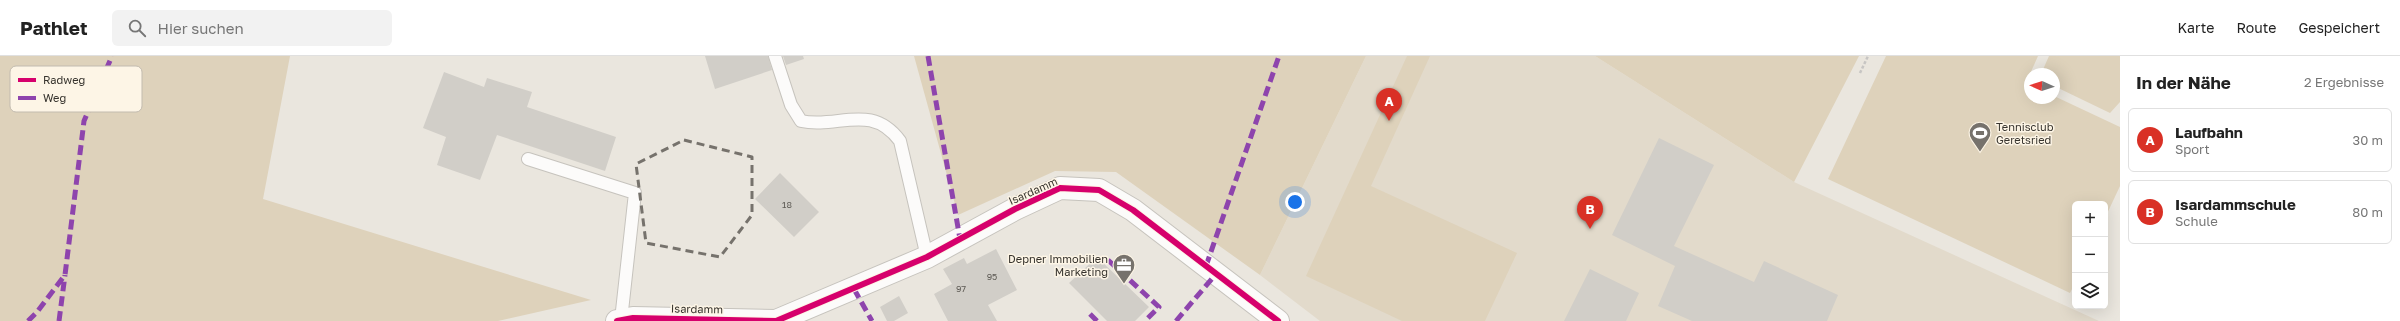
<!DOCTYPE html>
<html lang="de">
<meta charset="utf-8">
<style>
:root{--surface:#fff;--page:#f2f2f2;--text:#222;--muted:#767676;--line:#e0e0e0;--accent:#d93025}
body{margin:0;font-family:"Golos Text",sans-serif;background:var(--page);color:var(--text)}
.controls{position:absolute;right:12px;bottom:12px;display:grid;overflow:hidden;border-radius:6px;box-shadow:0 4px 16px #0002}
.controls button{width:36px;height:36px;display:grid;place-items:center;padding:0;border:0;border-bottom:1px solid var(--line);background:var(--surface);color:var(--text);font:20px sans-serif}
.compass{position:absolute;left:2024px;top:12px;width:36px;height:36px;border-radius:50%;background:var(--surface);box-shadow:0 4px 16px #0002;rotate:273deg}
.you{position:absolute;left:1295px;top:146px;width:14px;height:14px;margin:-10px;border:3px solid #fff;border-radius:50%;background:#1a73e8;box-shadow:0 0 0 6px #1a73e833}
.badge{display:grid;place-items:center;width:26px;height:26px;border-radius:50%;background:var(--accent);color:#fff;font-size:13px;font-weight:700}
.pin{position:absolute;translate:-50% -33px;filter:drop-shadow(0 1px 2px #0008)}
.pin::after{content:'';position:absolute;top:21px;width:14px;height:12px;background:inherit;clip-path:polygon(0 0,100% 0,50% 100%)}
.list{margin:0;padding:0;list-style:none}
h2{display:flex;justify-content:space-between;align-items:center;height:52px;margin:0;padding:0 16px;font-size:17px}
h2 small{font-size:13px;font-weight:400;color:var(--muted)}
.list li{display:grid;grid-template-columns:26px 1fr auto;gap:12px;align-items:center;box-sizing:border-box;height:64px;margin:0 8px 8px;padding:0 8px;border:1px solid var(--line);border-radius:6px}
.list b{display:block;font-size:15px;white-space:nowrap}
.list p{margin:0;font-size:13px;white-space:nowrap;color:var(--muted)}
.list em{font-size:13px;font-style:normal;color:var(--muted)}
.icon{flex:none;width:22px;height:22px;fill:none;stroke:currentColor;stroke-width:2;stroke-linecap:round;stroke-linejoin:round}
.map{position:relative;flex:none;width:2120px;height:265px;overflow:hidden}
header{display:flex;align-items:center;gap:24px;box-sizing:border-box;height:56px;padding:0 20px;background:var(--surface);border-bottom:1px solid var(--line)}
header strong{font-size:19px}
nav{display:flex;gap:22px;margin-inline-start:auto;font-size:14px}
.search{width:280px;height:36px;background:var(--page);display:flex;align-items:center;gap:10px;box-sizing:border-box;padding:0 14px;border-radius:6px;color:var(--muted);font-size:15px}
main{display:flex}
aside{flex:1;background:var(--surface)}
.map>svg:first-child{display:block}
.built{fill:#e2dacb}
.green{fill:#ded2bb}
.building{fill:#d1cec8}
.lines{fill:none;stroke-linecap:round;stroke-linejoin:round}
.lane-casing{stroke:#c6c3bd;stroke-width:14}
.street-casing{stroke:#c6c3bd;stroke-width:24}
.path{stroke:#c7c5c3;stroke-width:2.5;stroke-dasharray:3 2;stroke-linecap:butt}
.lane{stroke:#fcfbfa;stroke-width:12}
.street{stroke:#fcfbfa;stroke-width:22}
.quiet{stroke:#8e44ad;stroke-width:5;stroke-dasharray:10 5;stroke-linecap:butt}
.cycleway-casing{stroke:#fdf5e6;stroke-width:8}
.cycleway{stroke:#d6006c;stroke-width:6}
.marked{fill:none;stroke:#76726c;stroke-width:3;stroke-dasharray:8 5;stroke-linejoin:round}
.labels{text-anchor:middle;stroke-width:3;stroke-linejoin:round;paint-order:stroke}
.number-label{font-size:9px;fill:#5e5b55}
.poi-label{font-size:11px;fill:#37342e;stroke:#fdf5e6;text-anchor:start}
.street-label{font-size:11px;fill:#37342e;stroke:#fdf5e6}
.key{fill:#fdf5e6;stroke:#c2bbaf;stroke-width:1}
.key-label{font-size:11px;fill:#37342e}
</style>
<header>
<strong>Pathlet</strong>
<div class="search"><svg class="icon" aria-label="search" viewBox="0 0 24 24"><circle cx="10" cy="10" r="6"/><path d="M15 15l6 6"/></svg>Hier suchen</div>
<nav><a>Karte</a><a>Route</a><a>Gespeichert</a></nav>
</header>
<main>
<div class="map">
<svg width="2120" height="265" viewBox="0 0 2120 265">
<rect width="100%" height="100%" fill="#eae6de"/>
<path class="built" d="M1366 0H1595L1794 126 2099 265H1320L1260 219Z"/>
<path class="green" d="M0 0H290L263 143 591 244 498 265H0Z
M914 0H1366L1260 219 1116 116 1055 115 958 159Z
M1407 0H1430L1371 130 1517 197 1485 265H1402L1306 220Z
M1595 0H1859L1794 126Z
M1886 0H2038L2026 27 2030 29V42H2054V40L2120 71V130L2105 162V148H2075V227L2070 237 1828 123Z
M2049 0H2120V46L2110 57 2054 30V18H2041Z"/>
<path class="building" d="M705 0H768L772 14 715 33Z
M783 0H803L804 3 786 9Z
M444 16 484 31 487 22 532 36 527 51 616 81 605 115 497 79 480 124 437 109 446 81 423 72Z
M1659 82 1714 109 1674 190 1754 226 1764 205 1838 239 1827 265H1692L1658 250 1675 210 1612 179Z
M780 117 819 156 794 181 755 143Z
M996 193 1017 234 988 249 997 265H948L934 238 952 228 943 213 964 202 967 208Z
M1097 201 1149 251 1135 265H1107L1069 227Z
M1590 213 1639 237 1626 265H1564Z
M899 240 908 257 894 265H887L880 251Z"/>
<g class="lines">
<g class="lane-casing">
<path id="lane" d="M775 0 791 49 801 65C838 73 871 46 900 85L927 201
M528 103 635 137 621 264"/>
</g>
<g class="street-casing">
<path id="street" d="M617 265 633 262 776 265
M776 265 927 201 1015 153 1060 132 1099 134 1133 154 1278 265"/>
</g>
<path class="path" d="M1860 17 1868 0"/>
<use href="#lane" class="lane"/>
<use href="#street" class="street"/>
<path class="quiet" d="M928 0 960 183
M1108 204 1159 251 1145 265
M1206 210 1279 0
M854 233 872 265
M1090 258 1097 265
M28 265 37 256 65 219 84 65 112 0
M59 265 65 219
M1176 265 1216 218"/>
<g class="cycleway-casing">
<path id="cycleway" d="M617 265 633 262 776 265
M776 265 927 201 1015 153 1060 132 1099 134 1133 154 1278 265"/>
</g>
<use href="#cycleway" class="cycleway"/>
</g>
<path class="marked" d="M684 84 752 101V159L720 201 646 187 636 108Z"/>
<defs>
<g id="stadium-pin" transform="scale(1.15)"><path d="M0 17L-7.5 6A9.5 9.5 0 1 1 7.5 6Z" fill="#76726c" stroke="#fdf5e6"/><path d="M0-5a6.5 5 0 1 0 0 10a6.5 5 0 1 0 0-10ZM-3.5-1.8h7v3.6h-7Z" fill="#fff"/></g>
<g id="office-pin" transform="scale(1.15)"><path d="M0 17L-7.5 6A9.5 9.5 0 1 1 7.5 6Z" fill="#76726c" stroke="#fdf5e6"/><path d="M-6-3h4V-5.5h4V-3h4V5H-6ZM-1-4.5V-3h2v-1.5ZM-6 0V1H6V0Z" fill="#fff"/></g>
</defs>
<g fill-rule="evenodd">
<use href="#stadium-pin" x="1980" y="77"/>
<use href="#office-pin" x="1124" y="209"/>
</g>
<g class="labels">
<g class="number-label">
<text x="787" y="152">18</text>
<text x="992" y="224">95</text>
<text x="961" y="236">97</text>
</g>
<g class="poi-label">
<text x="1996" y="75">Tennisclub<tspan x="1996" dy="13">Geretsried</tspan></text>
<text x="1108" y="207" text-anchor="end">Depner Immobilien<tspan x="1108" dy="13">Marketing</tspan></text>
</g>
<g class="street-label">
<text transform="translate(1033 135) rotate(-24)" y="4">Isardamm</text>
<text transform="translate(697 253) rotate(1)" y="4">Isardamm</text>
</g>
</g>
<rect x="10" y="10" width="132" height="46" rx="6" class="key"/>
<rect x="18" y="22" width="18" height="4" fill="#d6006c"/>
<rect x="18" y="40" width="18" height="4" fill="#8e44ad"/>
<g class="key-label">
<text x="43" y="28">Radweg</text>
<text x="43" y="46">Weg</text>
</g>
</svg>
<div class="controls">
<button>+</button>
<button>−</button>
<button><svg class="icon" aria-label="layers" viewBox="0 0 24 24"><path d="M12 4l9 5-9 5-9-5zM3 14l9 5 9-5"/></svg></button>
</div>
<svg class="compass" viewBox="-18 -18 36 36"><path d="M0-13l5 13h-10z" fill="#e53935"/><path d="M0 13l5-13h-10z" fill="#767676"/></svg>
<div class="you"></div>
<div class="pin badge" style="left:1389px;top:65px">A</div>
<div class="pin badge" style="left:1590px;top:173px">B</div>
</div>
<aside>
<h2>In der Nähe<small>2 Ergebnisse</small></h2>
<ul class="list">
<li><span class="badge">A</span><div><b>Laufbahn</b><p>Sport</p></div><em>30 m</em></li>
<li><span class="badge">B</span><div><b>Isardammschule</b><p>Schule</p></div><em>80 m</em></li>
</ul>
</aside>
</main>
